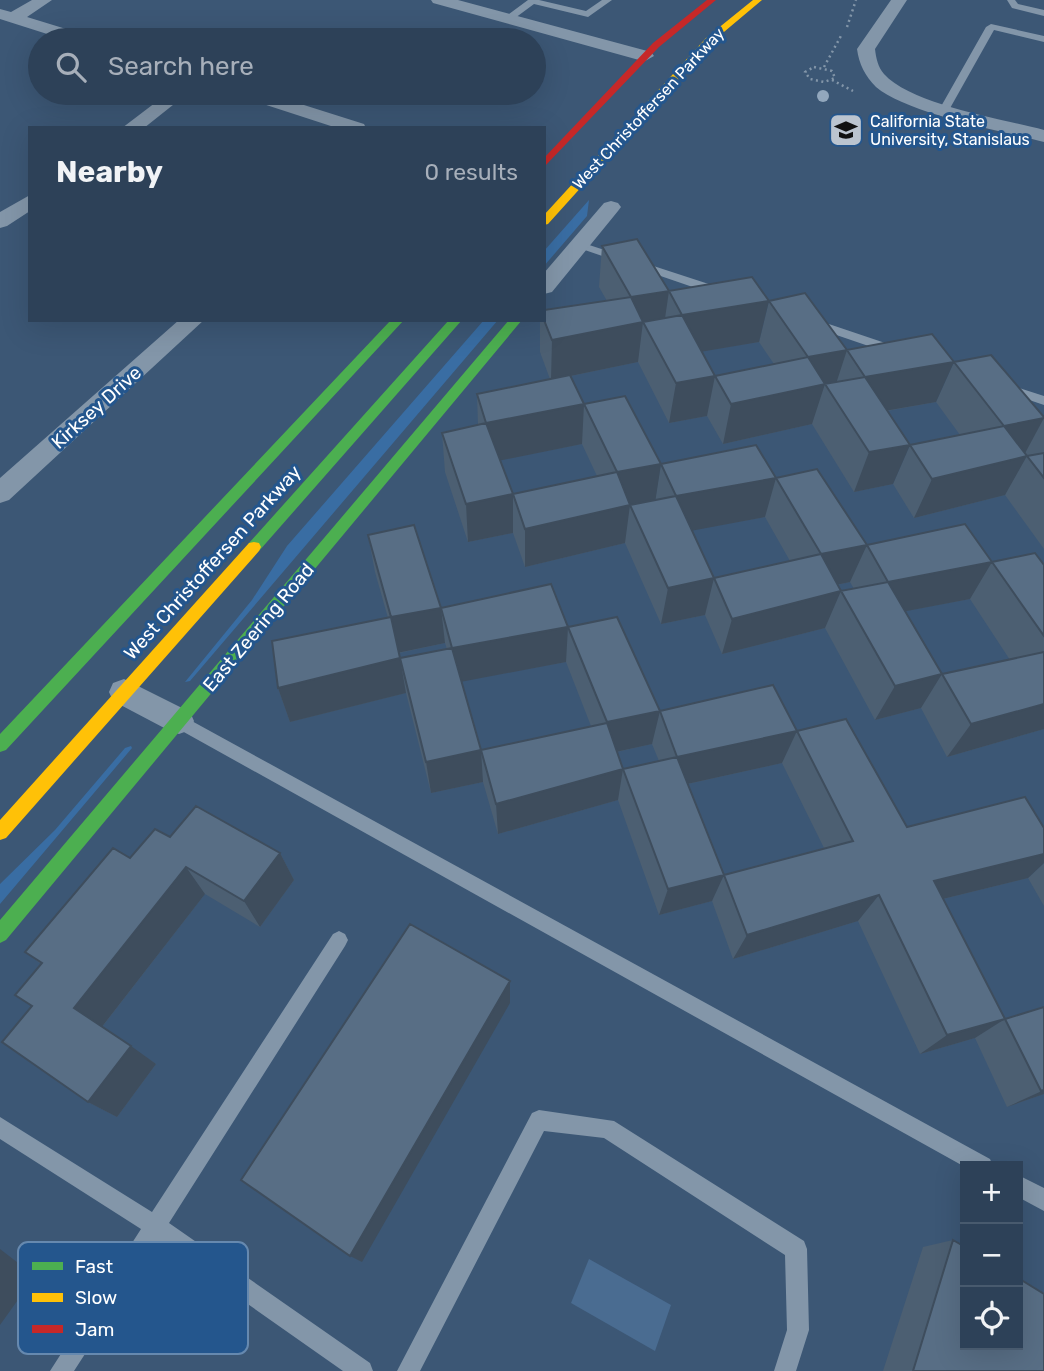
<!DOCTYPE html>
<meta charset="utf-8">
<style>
:root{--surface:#2d4158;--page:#35485e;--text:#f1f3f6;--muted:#a7afba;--line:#485a6e}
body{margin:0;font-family:Rubik,sans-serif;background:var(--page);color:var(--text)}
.controls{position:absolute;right:21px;bottom:21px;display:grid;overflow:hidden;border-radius:0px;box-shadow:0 7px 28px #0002}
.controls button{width:63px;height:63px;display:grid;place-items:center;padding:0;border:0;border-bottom:2px solid var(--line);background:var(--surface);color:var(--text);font:35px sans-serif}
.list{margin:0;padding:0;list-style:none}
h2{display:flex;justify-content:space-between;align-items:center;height:91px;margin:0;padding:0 28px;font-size:30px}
h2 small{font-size:23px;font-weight:400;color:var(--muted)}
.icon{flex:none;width:38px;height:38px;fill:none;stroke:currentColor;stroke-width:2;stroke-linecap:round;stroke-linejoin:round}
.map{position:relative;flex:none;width:1044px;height:1371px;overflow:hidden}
.search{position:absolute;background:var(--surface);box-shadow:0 7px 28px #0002;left:28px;top:28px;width:518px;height:77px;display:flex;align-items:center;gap:18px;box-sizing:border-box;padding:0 24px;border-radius:38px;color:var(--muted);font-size:26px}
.panel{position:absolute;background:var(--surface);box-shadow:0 7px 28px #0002;left:28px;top:126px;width:518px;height:196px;border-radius:0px}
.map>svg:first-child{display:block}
.green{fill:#396da3}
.water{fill:#4a6c91}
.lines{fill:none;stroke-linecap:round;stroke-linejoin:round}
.path{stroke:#8396a9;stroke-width:2.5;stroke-dasharray:2 3.5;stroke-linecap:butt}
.lane{fill:#8396a9;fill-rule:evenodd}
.street{fill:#8396a9;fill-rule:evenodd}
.fast{fill:#4caf50;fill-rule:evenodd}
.slow{fill:#ffc107;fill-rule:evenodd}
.jam{fill:#c62828;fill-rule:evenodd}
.tree{fill:#92a7bd}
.wall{fill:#4c5f72;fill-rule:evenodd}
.shaded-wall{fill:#3e4d5d}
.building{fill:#586e85;stroke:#3e4d5d;stroke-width:2}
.labels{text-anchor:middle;stroke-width:6;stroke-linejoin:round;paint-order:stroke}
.far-street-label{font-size:16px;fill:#fff;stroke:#24568d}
.far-poi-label{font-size:16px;fill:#fff;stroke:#24568d;text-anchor:start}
.street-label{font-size:19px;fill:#fff;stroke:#24568d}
.key{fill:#24568d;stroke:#6689af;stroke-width:2}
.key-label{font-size:19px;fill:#fff}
</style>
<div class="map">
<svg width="1044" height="1371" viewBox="0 0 1044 1371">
<rect width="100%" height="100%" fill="#3c5775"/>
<path class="green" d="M589 200 587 216 544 266V251Z
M484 320H498L190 681 185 682 252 600 287 546Z
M131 746 132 748 0 904V884L55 830 125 748Z"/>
<path class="water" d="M589 1259 671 1305 655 1351 571 1303Z"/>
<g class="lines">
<path class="path" d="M847 27 856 0
M814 67 832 71 835 78 824 82 810 79 805 72Z
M824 67 842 34
M832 80 853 91"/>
<path class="lane" d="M528 0H539L586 11 602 0H612L588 17 534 4 511 21H505V17Z
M1007 0H1015L1018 4 1044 10V16L1012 8Z
M991 24 1044 36V42L994 30 949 110 941 112 939 110 986 27Z
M580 242 724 289 726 292 720 296 716 295 576 247V243Z
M814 319 900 348 902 351 900 354H892L810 326 808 323Z
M1007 384 1044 396V405L1003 391 1001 388Z
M179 714 990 1159 993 1166 965 1167 173 726 171 721 173 716Z
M339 931 345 934 348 940 345 946 169 1223 370 1363 373 1371H343L158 1241 74 1371H50L141 1229 0 1139V1117L152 1212 333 934Z
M539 1110 614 1121 804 1241 807 1249 809 1330 796 1371H774L787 1330 785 1255 604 1138 544 1131 420 1371H397L532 1113Z
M1018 1175 1044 1188V1211L1018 1197Z"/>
<path class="street" d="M32 0H52L27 17 89 36 92 40H66L0 19V9L11 12Z
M431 0H458L651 52 654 56 645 61 639 60 433 3Z
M891 0H907L875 49C876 58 878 67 884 74 912 105 1003 119 1044 130V142C1002 131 906 113 876 87 865 76 859 64 857 49Z
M168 93H188L144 128H122Z
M239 93H266L364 124 366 128H337L242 97Z
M30 195V211L7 226 0 228V212Z
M611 201 618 203 621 207 618 211 552 292 544 294V273L604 203Z
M179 320H204L9 500 0 503V478Z
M124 679 190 712 194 721 190 730 179 734 168 730 113 701 109 692 113 683Z"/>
<path class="fast" d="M391 320H404L6 750 0 752V734Z
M449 320H462L259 551H249L247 547 249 543Z
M509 320H522L6 940 0 943V920Z"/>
<path class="slow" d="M753 0H762L712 42 548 224 544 225V215L706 38Z
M254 542 259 543 261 547 259 551 6 838 0 840V820L249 543Z"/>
<path class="jam" d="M707 0H716L659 47 544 167V158L653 43Z"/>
</g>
<circle class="tree" cx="823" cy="96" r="6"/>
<path class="wall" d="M602 246 669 291 759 342 702 351 715 376 774 364 759 342 769 301 847 350 936 402 887 411 893 484 854 492 812 424 723 444 707 416 669 423 638 362 642 335 638 362 571 376 584 404 655 500 661 464 776 478 765 517 692 530 714 578 790 561 765 517 776 478 867 545 992 562 1044 565V729L947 757 921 708 875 720 825 628 722 654 705 615 661 624 625 543 525 567 513 533 468 542 445 472 442 433 478 425 477 394 550 379 540 352V320H544L607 301 599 287ZM582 444 597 476 513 494 500 460ZM850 582 854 589 841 591 837 585ZM970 599 1010 660 942 674 905 611Z
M954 362 1044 417V549L1005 495 1025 461 1005 495 914 518 893 484 910 445 960 435 936 402Z
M368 535 441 608 568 627 660 711 652 744 617 752 623 769 618 800 498 834 483 782 431 793 406 693 290 722 278 688 388 618 375 572ZM445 643 447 649 400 658 399 653ZM566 662 591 726 481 750 461 681Z
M660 711 797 731 782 763 688 784 724 875 712 901 659 915 618 800 623 769 659 761 652 744Z
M797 731 907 827 1028 878 943 899 1044 1094 1007 1107 975 1038 920 1054 858 921 733 959 712 901 724 875 824 848 782 763Z
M170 837 280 853 294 880 260 927 205 894 102 1027 156 1064 117 1117 88 1102 32 1006 41 964 25 952 130 858Z
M1044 863V906L1028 878Z
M953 1240 1044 1371H883L923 1247Z"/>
<path class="shaded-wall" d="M669 291 663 332 643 322 638 362 551 380 552 340 631 297Z
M769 301 759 342 676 356 682 315Z
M847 350 834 390 825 384 812 424 723 444 731 404 808 357Z
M954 362 936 402 850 417 865 377Z
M715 376 707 416 669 423 676 383Z
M584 404 582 444 488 463 486 423Z
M1044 418 1023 457 1027 456 1005 495 914 518 932 479 1004 426Z
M910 445 893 484 854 492 869 452Z
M661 464 655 503 630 505 625 543 525 567V529L617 472Z
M776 478 765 517 669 535 676 496Z
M513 494V533L468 542 466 504Z
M867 545 850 582 807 591 821 554Z
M992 562 970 599 870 618 888 582Z
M714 578 705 615 661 624 668 588Z
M841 591 825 628 722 654 732 619Z
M441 608 445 643 397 653 391 617Z
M568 627 566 662 455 683 452 648Z
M400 658 406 693 290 722 278 688Z
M942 674 921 708 875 720 895 686Z
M1044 704V729L947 757 971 724Z
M660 711 652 744 602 755 607 722Z
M797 731 782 763 669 788 677 757Z
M481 750 483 782 431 793 426 762Z
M623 769 618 800 498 834 496 804Z
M280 853 294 880 260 927 244 901Z
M1044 854V863L1028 878 910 907 934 881Z
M186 867 205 894 101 1028 74 1008Z
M724 875 712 901 659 915 668 889Z
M879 895 858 921 733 959 747 935Z
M510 981V1003L362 1262 350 1256Z
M1005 1019 975 1038 920 1054 947 1035Z
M131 1046 156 1064 117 1117 88 1102Z
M1044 1090V1094L1007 1107Z
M0 1249 35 1276 0 1325Z"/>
<path class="building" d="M637 239 669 291 752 277 769 301 682 315 715 376 676 383 643 322 682 315 669 291 631 297 602 246Z
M805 293 847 350 932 334 954 362 865 377 847 350 808 357 769 301Z
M631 297 643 322 552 340 544 320V310Z
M991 355 1044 417V418L1004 426 954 362Z
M808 357 825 384 865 377 910 445 869 452 825 384 731 404 715 376Z
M570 375 584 404 486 423 513 494 466 504 442 433 486 423 477 394Z
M625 396 661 464 617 472 584 404Z
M1004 426 1027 456 932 479 910 445Z
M756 445 776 478 676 496 661 464Z
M1044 453V478L1027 456Z
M817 469 867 545 821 554 776 478Z
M617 472 630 505 525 529 513 494Z
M676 496 714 578 668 588 630 505Z
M965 524 992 562 888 582 867 545Z
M414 525 441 608 391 617 368 535Z
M1035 553 1044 565V636L992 562Z
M821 554 841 591 888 582 942 674 1044 652V704L971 724 942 674 895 686 841 591 732 619 714 578Z
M551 584 568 627 617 617 660 711 607 722 568 627 452 648 481 750 426 762 400 658 278 688 272 641 391 617 400 658 452 648 441 608Z
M773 685 797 731 677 757 724 875 668 889 623 769 677 757 660 711Z
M846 719 907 827 1025 797 1044 828V854L934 881 1005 1019 1044 1007V1090L1041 1091 1005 1019 947 1035 879 895 747 935 724 875 853 841 797 731Z
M607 723 623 769 496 804 481 750Z
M196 806 280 853 244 901 186 867 74 1008 131 1046 88 1102 2 1042 32 1006 15 995 42 963 25 952 113 848 130 858 155 829 170 837Z
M410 924 510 981 350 1256 241 1180Z
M953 1240 965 1247V1345H1018V1278L1044 1294V1371H913Z"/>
<defs>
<g id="university-square" transform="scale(1.75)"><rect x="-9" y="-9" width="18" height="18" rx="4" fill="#bbc4cf" stroke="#24568d"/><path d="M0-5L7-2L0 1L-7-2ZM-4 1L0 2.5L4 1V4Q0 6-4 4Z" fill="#111"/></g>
</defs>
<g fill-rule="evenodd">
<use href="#university-square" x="846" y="130"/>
</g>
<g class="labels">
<g class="far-street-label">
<text transform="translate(648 108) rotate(-47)" y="6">West Christoffersen Parkway</text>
</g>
<g class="far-poi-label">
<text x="870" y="127">California State<tspan x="870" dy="18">University, Stanislaus</tspan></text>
</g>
<g class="street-label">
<text transform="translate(96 407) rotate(-42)" y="7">Kirksey Drive</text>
<text transform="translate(212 562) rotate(-48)" y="7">West Christoffersen Parkway</text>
<text transform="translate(258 627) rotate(-50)" y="7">East Zeering Road</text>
</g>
</g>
<rect x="18" y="1242" width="230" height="112" rx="10" class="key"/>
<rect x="32" y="1262" width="31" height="8" fill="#4caf50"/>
<rect x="32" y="1293" width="31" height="9" fill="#ffc107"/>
<rect x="32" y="1325" width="31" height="8" fill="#c62828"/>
<g class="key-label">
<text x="75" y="1273">Fast</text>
<text x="75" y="1304">Slow</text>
<text x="75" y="1336">Jam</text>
</g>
</svg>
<div class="controls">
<button>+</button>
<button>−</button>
<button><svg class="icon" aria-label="locate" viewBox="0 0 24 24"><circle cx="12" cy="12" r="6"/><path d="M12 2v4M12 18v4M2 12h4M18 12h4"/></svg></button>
</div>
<div class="search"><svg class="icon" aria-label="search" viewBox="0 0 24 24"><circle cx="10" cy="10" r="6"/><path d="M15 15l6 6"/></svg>Search here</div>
<section class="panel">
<h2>Nearby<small>0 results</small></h2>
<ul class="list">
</ul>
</section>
</div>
